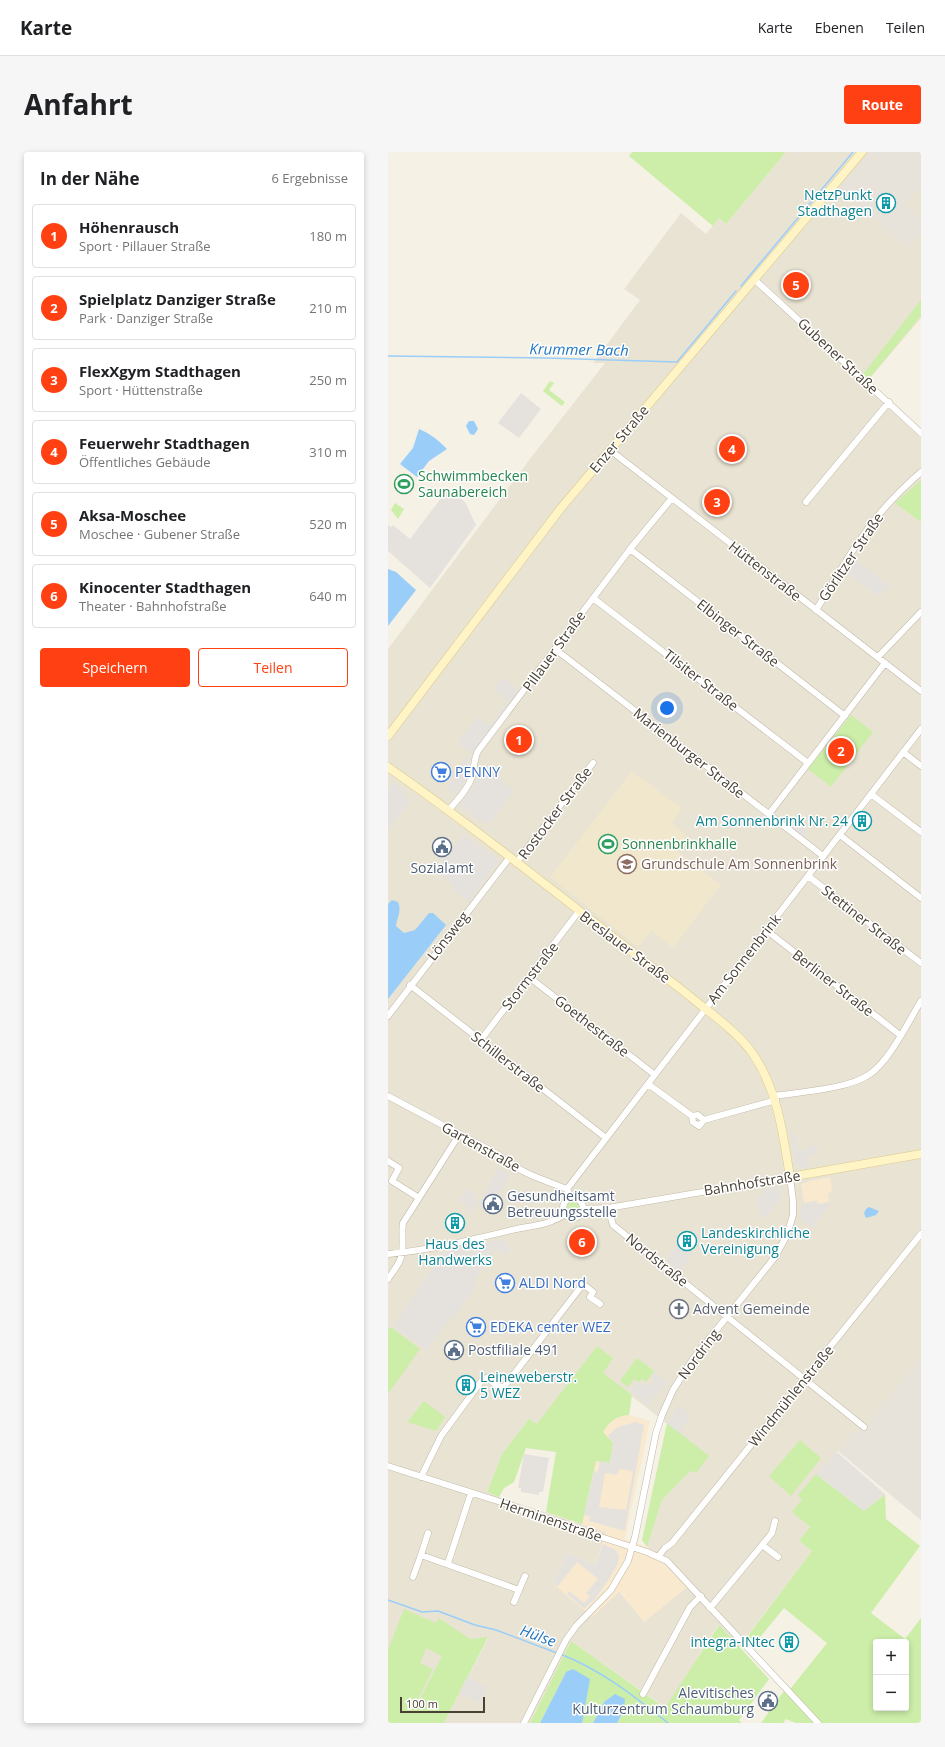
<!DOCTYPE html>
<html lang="de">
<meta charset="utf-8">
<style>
:root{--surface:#fff;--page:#f6f6f6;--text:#202124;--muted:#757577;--line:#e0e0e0;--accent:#ff4012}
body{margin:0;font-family:"Open Sans",sans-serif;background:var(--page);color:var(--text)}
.controls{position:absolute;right:12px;bottom:12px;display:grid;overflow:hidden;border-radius:4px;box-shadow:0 2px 6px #0003}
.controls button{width:36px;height:36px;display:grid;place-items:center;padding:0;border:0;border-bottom:1px solid var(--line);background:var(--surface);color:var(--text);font:20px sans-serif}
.scale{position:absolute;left:12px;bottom:10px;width:85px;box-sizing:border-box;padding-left:4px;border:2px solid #484134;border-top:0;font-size:11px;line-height:14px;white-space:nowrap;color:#484134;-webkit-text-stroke:3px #fff;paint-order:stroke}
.you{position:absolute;left:279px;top:556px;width:14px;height:14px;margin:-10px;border:3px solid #fff;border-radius:50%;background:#1a73e8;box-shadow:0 0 0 6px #1a73e833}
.badge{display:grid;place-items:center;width:26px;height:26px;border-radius:50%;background:var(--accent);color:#fff;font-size:13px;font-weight:700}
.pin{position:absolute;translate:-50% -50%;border:2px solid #fff;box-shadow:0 1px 4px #0006}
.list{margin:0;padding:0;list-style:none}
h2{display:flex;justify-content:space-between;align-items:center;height:52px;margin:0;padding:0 16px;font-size:17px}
h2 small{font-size:13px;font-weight:400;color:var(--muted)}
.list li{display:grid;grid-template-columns:26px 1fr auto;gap:12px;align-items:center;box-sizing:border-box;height:64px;margin:0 8px 8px;padding:0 8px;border:1px solid var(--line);border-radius:4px}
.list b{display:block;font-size:15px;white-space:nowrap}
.list p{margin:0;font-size:13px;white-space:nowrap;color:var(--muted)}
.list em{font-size:13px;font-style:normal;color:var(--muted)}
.actions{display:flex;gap:8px;padding:12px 16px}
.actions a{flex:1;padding:9px 0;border:1px solid var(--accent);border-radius:4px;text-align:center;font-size:14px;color:var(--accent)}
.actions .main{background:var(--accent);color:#fff}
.map{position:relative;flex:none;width:533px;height:1571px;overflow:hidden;border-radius:4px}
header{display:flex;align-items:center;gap:24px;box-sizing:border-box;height:56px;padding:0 20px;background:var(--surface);border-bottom:1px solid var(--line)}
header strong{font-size:19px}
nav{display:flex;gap:22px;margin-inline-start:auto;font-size:14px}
.intro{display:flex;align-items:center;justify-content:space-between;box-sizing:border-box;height:96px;padding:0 24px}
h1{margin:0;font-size:28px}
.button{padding:10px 18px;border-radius:4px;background:var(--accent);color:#fff;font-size:14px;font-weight:700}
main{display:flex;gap:24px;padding:0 24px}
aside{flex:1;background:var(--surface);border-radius:4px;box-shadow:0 2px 6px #0003}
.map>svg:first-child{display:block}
.residential{fill:#e9e3d3;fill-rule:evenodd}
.commercial{fill:#f9e9ce}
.industrial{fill:#e7e2da}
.education{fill:#f0e7cd}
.green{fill:#cceea9;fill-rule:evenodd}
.parking{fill:#e5e2de;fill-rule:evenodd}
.water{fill:#9acef9}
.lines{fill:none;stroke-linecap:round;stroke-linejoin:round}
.stream{stroke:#9acef9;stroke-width:1.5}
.minor-casing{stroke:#c1b9a7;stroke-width:7}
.secondary-casing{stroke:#daca8f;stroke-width:9}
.minor{stroke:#fff;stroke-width:6}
.secondary{stroke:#fff4c5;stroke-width:8}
.labels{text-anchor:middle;stroke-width:3;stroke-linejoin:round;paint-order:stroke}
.culture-label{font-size:14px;fill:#0d838f;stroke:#fff;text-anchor:end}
.street-label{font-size:14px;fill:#484134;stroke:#fff}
.leisure-label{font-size:14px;fill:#27864d;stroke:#fff;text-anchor:start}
.shop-label{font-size:14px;fill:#366cbe;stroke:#fff;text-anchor:start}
.education-label{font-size:14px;fill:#785e54;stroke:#fff;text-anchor:start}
.service-label{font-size:14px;fill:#4e5e75;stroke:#fff;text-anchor:start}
.worship-label{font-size:14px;fill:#5b616d;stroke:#fff;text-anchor:start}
.water-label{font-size:15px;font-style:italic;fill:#2076c1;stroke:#fff}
</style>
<header>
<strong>Karte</strong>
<nav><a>Karte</a><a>Ebenen</a><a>Teilen</a></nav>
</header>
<div class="intro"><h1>Anfahrt</h1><a class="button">Route</a></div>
<main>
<aside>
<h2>In der Nähe<small>6 Ergebnisse</small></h2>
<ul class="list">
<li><span class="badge">1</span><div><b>Höhenrausch</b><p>Sport · Pillauer Straße</p></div><em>180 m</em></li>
<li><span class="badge">2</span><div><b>Spielplatz Danziger Straße</b><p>Park · Danziger Straße</p></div><em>210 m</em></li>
<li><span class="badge">3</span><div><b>FlexXgym Stadthagen</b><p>Sport · Hüttenstraße</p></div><em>250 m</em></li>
<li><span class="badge">4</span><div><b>Feuerwehr Stadthagen</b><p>Öffentliches Gebäude</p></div><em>310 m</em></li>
<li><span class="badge">5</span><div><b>Aksa-Moschee</b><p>Moschee · Gubener Straße</p></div><em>520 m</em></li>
<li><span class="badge">6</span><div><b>Kinocenter Stadthagen</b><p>Theater · Bahnhofstraße</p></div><em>640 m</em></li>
</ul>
<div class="actions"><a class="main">Speichern</a><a>Teilen</a></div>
</aside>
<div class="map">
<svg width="533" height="1571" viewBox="0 0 533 1571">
<rect width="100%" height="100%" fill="#f5f1e5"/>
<path class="residential" d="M398 0H533V166L476 233 533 286V1206L479 1273 464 1281 450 1299 411 1343 432 1362 411 1389 424 1399 351 1495 330 1473 278 1556 183 1489 142 1571H56L100 1486 82 1487 51 1466 54 1504 29 1552 0 1571V497L141 308 217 211H205L252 148 236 137 293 61 318 82 331 66 338 72ZM214 1221 291 1281 302 1319 274 1348 259 1395 299 1435 256 1470 231 1439 179 1442 170 1434 207 1413 218 1380 111 1345 99 1340 114 1302 141 1267 149 1273Z"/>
<path class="commercial" d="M442 1025 444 1038 440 1043 441 1050 429 1053 428 1049 416 1051 413 1032 422 1029Z
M241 1263 262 1269 237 1387 259 1395 299 1435 256 1470 232 1439 204 1465 165 1432 179 1401 207 1413 218 1380 194 1372 208 1308 222 1311 215 1280 222 1270 231 1264Z"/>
<path class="industrial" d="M481 0H533V35L516 52 533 68V81L519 96 452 35Z
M533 1206V1368L450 1299 464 1281 479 1273Z"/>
<path class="education" d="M244 619 294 656 284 671 299 684 289 699 333 733 285 796 263 779 250 795 162 725Z"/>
<path class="green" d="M244 0H398L338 72 331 66 325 74 241 4Z
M533 148V164L481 227 475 222Z
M162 229 166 231 161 238 177 250 174 254 155 239Z
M533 328V370L507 351Z
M7 351 16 357 10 367 3 358Z
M463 563 485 580 443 635 420 617Z
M179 1056a6 6 0 1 1 12 0a6 6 0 1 1-12 0Z
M3 1175 32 1197 0 1242V1178Z
M209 1194 225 1206 215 1221 244 1243 241 1263C228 1264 222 1269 215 1280L225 1291 222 1311 208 1309 194 1372 158 1360 168 1300 138 1296 126 1330 116 1336 111 1345 99 1340 114 1302 141 1267 149 1272Z
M249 1206 266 1219 258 1230 254 1227 251 1230 246 1227 240 1235 233 1230V1227Z
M36 1249 57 1265 48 1279 19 1270Z
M279 1271 321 1304 308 1321 302 1319 274 1348 259 1395 254 1388Z
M412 1288 433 1306 403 1344 381 1324Z
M428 1322 476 1359 497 1342 498 1367 532 1394 483 1461 517 1487 533 1466V1571H408L398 1567 395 1571H373L396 1539 399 1541 439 1491 396 1456 363 1496 356 1489 424 1399 411 1389 422 1375 404 1360 414 1347 410 1343ZM488 1490H518V1556H488Z
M16 1457 48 1471 51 1466 82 1487 100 1485 56 1571H0V1498ZM38 1496 54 1504 29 1552 28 1551 45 1517 32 1511Z
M331 1473 381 1527 351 1568 354 1571H229L236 1558 216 1550 205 1571H194L178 1520 152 1571H142L183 1489 277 1556Z"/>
<path class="parking" d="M133 241 153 257 131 286 110 271Z
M60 337 77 350 88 373 42 436 0 399V373L3 375 5 373 22 387Z
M466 408 501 433 492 445 458 420Z
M114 526 131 539 122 550 105 537Z
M120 549 123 552 87 600 78 598 72 593 74 591 71 589 90 565 100 573H102Z
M79 604 82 606 78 622 81 624 67 642 58 636 65 627 63 625Z
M98 617 126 638 102 671 97 668 95 671 71 653Z
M5 631 16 640 14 642 23 649 0 679V638Z
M407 668 420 678 415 685 402 674Z
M75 682 111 709 81 749 64 736 66 733 47 718Z
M403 981H407L410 999 419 997V994L429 993 430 1002 418 1004 420 1016 415 1017 408 1012Z
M111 1016 122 1023 110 1044 107 1043 98 1058 90 1052Z
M387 1035 394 1036 391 1049 375 1068 368 1046 376 1044 375 1037Z
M78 1037 87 1043 85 1046 90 1049 80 1064 78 1053 71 1048Z
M429 1049 430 1052 441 1050 443 1052 424 1076 413 1067 412 1057 416 1051Z
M115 1087 116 1091 120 1090 122 1100 117 1103 108 1097 86 1129 89 1132 67 1164 64 1163 39 1198 5 1175 56 1100Z
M290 1091 305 1102 292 1119 278 1107Z
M266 1221 278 1230 260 1253 243 1240 250 1230 257 1235 260 1231 262 1233 267 1227 263 1224Z
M291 1254 303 1263 291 1281 279 1271Z
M247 1270 256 1273 237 1379 201 1369 202 1364 196 1363 206 1319 210 1320 212 1309 222 1311 225 1291 220 1284 228 1276ZM231 1317 245 1319 238 1358 211 1355 217 1321 229 1323Z
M449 1300 497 1342 476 1359 428 1322Z
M136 1302 161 1306 155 1340H151V1343L133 1340V1336H130Z
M215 1392 228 1398 231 1404 230 1411 221 1427 207 1447 196 1457 179 1442 181 1439 196 1451 202 1444 198 1441 210 1427 189 1410 170 1434 165 1432 179 1401 207 1413Z
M79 1525 100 1535 92 1551 71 1541Z"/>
<path class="water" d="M81 269H86L90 277 86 283 82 282 78 274Z
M31 277C43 282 50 288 59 297L41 309 29 325 12 312 25 296Z
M0 417 8 420 28 438 0 474Z
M4 748 10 750C14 759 9 765 8 774L16 781 27 778 41 761H45L58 773 0 847V752Z
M481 1055 491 1059 488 1063 478 1066 476 1061 478 1057Z
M185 1517 202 1527 194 1571H152L178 1520Z
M227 1542 237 1547 236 1558 229 1571H205L216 1550Z"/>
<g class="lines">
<path class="stream" d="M353 134 465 0
M0 204 158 206 289 210 348 139
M0 1448 34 1460 50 1459 87 1473 108 1478 169 1501
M172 1502C212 1517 247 1545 280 1571"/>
<g class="minor-casing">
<path id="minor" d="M367 128 533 281
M222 298 533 539
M418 350 501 250
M242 397 457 564
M205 446 420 611
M428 458C443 435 456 410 472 388 489 362 510 340 533 320
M167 497 435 704
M490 505 533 460
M515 600 533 614
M483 642 533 680
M60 659C68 649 79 639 83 627 87 618 85 608 90 599L242 397 284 346
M381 662 497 511
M452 683 533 746
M128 711 205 611
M420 724 533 811
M378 778 512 883
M141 825 267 923
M22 833 218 986
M0 864 121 706
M92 889 191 759
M260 932 304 964 310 963 316 968 388 948
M0 944 111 1003C129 1020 156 1028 179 1037L183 1046
M386 944C413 940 461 937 482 922 502 908 520 870 533 849
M304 964 305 970 311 974 316 968
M0 1009 11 1016 4 1029 31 1046
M179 1037 533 577
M175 1056a10 10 0 1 1 20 0a10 10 0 1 1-20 0Z
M220 1056 225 1073 476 1275
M0 1102C42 1098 83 1088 124 1078 141 1074 163 1073 177 1062
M0 1127C4 1121 9 1115 12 1108 17 1098 13 1082 15 1071L71 983
M0 1314 122 1353 153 1366 175 1371 182 1375 259 1400 279 1409 430 1571
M33 1325 53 1284 95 1227 99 1226 111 1235H116L195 1132 205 1140 202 1145 212 1152
M374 1393 390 1405
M33 1403 40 1381
M270 1405 277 1396 284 1391 533 1082
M60 1411 83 1341
M25 1425 33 1403 131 1438 126 1450
M131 1438 137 1424
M322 1456 384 1381 387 1369
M255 1542 302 1455 313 1444
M136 1571 178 1488 188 1474 223 1438 240 1409 247 1385 268 1281 274 1263 285 1238 305 1207 387 1105 399 1083 405 1063V1049L402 1025 220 1056 195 1057"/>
</g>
<g class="secondary-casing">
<path id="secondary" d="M0 584 173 356 474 0
M0 615C83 673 163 737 243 799 265 816 288 833 310 851 329 866 351 882 365 902 390 939 395 982 402 1025L533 1002"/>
</g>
<use href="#minor" class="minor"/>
<use href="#secondary" class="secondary"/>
</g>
<defs>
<g id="building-ring" transform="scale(1)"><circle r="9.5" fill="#fff" stroke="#0f9aa8" stroke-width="1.5"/><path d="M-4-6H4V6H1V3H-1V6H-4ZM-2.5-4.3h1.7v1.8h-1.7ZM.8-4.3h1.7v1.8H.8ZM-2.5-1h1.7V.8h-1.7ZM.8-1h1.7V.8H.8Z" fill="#0f9aa8"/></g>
<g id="stadium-ring" transform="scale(1)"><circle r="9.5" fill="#fff" stroke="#2e9e5b" stroke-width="1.5"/><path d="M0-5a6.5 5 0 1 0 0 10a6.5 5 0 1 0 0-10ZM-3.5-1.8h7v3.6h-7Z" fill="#2e9e5b"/></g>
<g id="supermarket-ring" transform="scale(1)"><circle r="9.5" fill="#fff" stroke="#3f7fe0" stroke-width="1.5"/><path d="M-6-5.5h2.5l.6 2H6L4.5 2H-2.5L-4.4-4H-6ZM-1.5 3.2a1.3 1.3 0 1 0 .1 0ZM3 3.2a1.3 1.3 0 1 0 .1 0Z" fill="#3f7fe0"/></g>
<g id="civic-ring" transform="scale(1)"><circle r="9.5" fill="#fff" stroke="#5c6f8a" stroke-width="1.5"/><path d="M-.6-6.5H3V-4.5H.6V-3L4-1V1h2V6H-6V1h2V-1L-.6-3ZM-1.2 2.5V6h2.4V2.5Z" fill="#5c6f8a"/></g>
<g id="school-ring" transform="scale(1)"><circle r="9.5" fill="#fff" stroke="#8d6e63" stroke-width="1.5"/><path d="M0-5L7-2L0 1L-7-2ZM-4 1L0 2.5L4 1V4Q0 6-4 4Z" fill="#8d6e63"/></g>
<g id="church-ring" transform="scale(1)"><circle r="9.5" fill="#fff" stroke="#6b7280" stroke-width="1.5"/><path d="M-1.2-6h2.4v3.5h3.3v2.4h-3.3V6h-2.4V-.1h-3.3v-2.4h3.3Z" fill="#6b7280"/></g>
</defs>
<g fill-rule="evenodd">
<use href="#building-ring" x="498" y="51"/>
<use href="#stadium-ring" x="16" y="332"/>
<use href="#supermarket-ring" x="53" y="620"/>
<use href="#building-ring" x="474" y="669"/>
<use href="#stadium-ring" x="220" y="692"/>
<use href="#civic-ring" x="54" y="695"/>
<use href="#school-ring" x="239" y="712"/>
<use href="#civic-ring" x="105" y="1052"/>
<use href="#building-ring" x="67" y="1071"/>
<use href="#building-ring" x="299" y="1089"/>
<use href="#supermarket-ring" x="117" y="1131"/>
<use href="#church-ring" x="291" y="1157"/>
<use href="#supermarket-ring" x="88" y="1175"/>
<use href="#civic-ring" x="66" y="1198"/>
<use href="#building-ring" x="78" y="1233"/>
<use href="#building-ring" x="401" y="1490"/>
<use href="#civic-ring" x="380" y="1549"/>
</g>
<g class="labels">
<g class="culture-label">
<text x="484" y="48">NetzPunkt<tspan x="484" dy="16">Stadthagen</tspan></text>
<text x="460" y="674">Am Sonnenbrink Nr. 24</text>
<text x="313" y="1086" text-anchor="start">Landeskirchliche<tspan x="313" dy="16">Vereinigung</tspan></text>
<text x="67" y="1097" text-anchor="middle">Haus des<tspan x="67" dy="16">Handwerks</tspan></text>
<text x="92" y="1230" text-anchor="start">Leineweberstr.<tspan x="92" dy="16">5 WEZ</tspan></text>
<text x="387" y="1495">integra-INtec</text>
</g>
<g class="street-label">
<text transform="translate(450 204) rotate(43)" y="5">Gubener Straße</text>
<text transform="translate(231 287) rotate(-50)" y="5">Enzer Straße</text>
<text transform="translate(463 405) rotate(-56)" y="5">Görlitzer Straße</text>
<text transform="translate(377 419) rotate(38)" y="5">Hüttenstraße</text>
<text transform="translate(350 481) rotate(38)" y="5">Elbinger Straße</text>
<text transform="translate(166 499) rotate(-54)" y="5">Pillauer Straße</text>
<text transform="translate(313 528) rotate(38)" y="5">Tilsiter Straße</text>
<text transform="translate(301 601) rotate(38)" y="5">Marienburger Straße</text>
<text transform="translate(167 661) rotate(-53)" y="5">Rostocker Straße</text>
<text transform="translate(476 768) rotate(38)" y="5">Stettiner Straße</text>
<text transform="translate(60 784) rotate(-52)" y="5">Lönsweg</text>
<text transform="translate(237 795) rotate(37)" y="5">Breslauer Straße</text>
<text transform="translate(356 807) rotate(-52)" y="5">Am Sonnenbrink</text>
<text transform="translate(142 824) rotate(-52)" y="5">Stormstraße</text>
<text transform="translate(445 831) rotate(38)" y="5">Berliner Straße</text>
<text transform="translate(204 874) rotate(38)" y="5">Goethestraße</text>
<text transform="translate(120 910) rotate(38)" y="5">Schillerstraße</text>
<text transform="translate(93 995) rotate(29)" y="5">Gartenstraße</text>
<text transform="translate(364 1031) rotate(-9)" y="5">Bahnhofstraße</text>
<text transform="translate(269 1108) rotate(39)" y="5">Nordstraße</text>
<text transform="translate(311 1202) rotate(-53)" y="5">Nordring</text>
<text transform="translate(403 1244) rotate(-51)" y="5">Windmühlenstraße</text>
<text transform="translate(163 1368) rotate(19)" y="5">Herminenstraße</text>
</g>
<g class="leisure-label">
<text x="30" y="329">Schwimmbecken<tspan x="30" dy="16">Saunabereich</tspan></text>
<text x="234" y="697">Sonnenbrinkhalle</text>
</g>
<g class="shop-label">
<text x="67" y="625">PENNY</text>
<text x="131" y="1136">ALDI Nord</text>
<text x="102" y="1180">EDEKA center WEZ</text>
</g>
<g class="education-label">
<text x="253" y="717">Grundschule Am Sonnenbrink</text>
</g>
<g class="service-label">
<text x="54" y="721" text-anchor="middle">Sozialamt</text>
<text x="119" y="1049">Gesundheitsamt<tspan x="119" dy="16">Betreuungsstelle</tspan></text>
<text x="80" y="1203">Postfiliale 491</text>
<text x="366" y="1546" text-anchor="end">Alevitisches<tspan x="366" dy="16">Kulturzentrum Schaumburg</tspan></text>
</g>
<g class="worship-label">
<text x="305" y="1162">Advent Gemeinde</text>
</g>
<g class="water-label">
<text transform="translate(191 198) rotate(1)" y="5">Krummer Bach</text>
<text transform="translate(150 1484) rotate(20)" y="5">Hülse</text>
</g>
</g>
</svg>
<div class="controls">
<button>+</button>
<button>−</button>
</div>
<div class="scale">100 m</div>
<div class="you"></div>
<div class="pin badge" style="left:131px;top:588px">1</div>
<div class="pin badge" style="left:453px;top:599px">2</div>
<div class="pin badge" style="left:329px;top:350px">3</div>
<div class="pin badge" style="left:344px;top:297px">4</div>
<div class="pin badge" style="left:408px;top:133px">5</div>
<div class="pin badge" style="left:194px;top:1090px">6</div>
</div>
</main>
